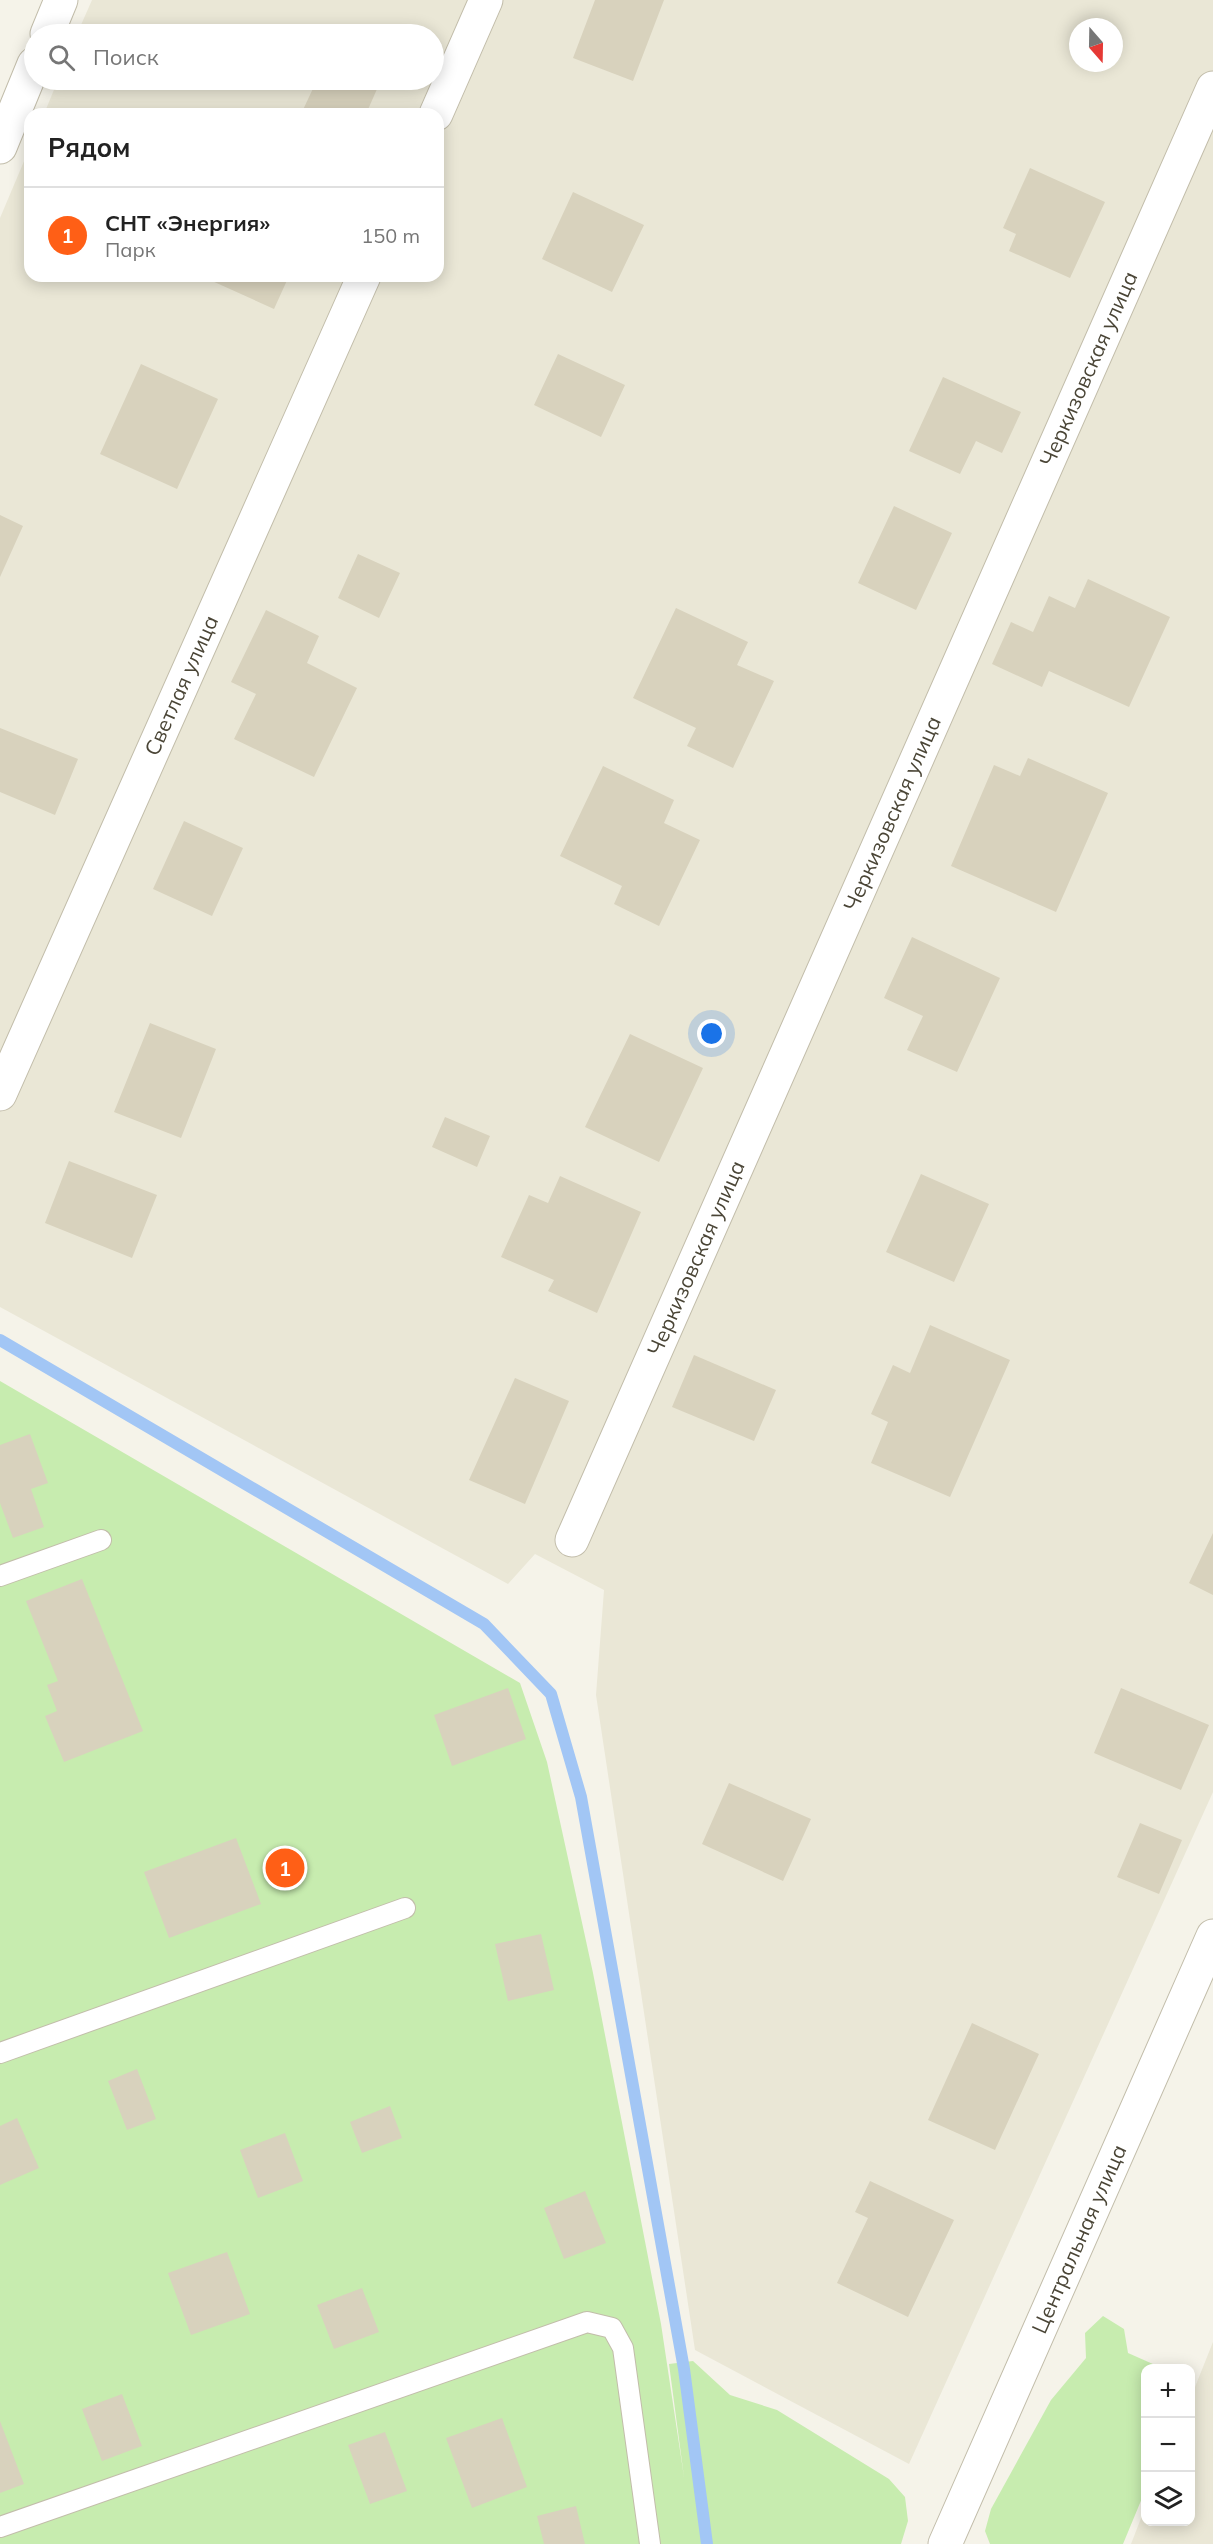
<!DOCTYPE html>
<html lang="ru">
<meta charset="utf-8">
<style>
:root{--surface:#fff;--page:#f6f6f6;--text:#222;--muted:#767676;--line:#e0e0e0;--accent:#ff5f16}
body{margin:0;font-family:Mulish,sans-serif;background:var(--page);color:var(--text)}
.controls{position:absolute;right:18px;bottom:18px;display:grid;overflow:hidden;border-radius:12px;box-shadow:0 3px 15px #0003}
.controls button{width:54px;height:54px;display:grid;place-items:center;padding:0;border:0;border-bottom:2px solid var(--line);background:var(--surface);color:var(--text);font:30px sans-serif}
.compass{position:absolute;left:1069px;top:18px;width:54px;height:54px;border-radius:50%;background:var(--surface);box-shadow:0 3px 15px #0003;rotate:160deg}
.you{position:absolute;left:712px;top:1034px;width:21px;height:21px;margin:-15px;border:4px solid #fff;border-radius:50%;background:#1a73e8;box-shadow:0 0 0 9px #1a73e833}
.badge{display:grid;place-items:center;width:39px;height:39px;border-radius:50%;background:var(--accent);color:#fff;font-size:20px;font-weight:700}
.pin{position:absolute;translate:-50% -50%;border:3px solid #fff;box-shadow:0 2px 6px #0006}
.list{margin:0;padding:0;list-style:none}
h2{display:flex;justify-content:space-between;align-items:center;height:78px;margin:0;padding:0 24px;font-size:26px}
h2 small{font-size:20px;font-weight:400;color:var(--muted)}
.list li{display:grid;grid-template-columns:39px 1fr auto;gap:18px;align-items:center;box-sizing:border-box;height:96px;padding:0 24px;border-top:2px solid var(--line)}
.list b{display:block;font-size:22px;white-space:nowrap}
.list p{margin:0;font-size:20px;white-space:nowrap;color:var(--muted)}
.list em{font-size:20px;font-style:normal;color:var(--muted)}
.icon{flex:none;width:33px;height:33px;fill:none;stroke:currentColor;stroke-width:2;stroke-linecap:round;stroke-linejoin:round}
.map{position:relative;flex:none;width:1213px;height:2544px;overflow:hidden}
.search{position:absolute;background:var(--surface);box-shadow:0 3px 15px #0003;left:24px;top:24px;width:420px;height:66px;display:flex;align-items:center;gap:15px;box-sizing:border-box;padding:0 21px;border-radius:33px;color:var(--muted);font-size:22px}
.panel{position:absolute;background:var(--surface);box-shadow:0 3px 15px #0003;left:24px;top:108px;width:420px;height:174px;border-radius:18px}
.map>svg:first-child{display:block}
.residential{fill:#eae7d6;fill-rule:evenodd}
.green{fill:#c7ecaf}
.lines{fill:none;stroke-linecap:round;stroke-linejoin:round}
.stream{stroke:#a2c6f5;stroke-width:12}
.building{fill:#d8d2bd}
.service-casing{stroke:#c2bdaa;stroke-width:22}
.minor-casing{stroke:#c2bdaa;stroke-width:35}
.service{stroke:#fff;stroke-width:20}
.minor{stroke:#fff;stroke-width:33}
.labels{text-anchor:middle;stroke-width:6;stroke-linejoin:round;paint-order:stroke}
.street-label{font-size:21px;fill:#4a4536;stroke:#fff}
</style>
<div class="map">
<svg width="1213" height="2544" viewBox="0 0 1213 2544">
<rect width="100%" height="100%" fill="#f5f3e9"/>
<path class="residential" d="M92 0H1213V1792L909 2464 695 2350 596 1695 604 1590 535 1554 508 1584 0 1307V218L30 147V276H438V114H44L58 80H434V34H77ZM1078 27H1114V63H1078Z
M1213 2342V2544H1131L1145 2508 1146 2522H1190L1191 2397Z"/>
<path class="green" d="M0 1381 520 1683 547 1762 593 1973 661 2324 684 2477 669 2364 693 2361 730 2395 777 2410 889 2479 905 2497 908 2521 901 2544H0Z
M1103 2316 1124 2329 1128 2353 1162 2368H1146L1145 2491 1123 2544H990L985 2531 991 2509 1051 2400 1086 2358 1085 2333Z"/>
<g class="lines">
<path class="stream" d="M0 1340 484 1624 551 1694 581 1797 684 2369 707 2544"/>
</g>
<path class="building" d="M595 0H664L633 81 573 58Z
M317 80H381L366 114H301Z
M1030 168 1105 202 1070 278 1009 251 1016 234 1003 228Z
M573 192 644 225 612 292 542 259Z
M201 276H289L274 309Z
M558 354 625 385 601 437 534 405Z
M141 364 218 399 177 489 100 454Z
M943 377 1021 412 1002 453 976 441 960 474 909 451Z
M894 506 952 533 916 610 858 583Z
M0 515 23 526 0 577Z
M358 554 400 573 379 618 338 598Z
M1088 579 1170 617 1129 707 1049 671 1042 687 992 664 1011 622 1033 632 1049 596 1075 608Z
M676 608 748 642 737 665 774 681 733 768 687 746 696 728 633 698Z
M266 610 319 636 307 663 357 688 314 777 234 739 256 694 231 682Z
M0 728 78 759 55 815 0 792Z
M1028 758 1108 793 1056 912 951 866 994 765 1020 776Z
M603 766 674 800 664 823 700 840 659 926 614 904 622 886 560 856Z
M184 821 243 848 212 916 153 889Z
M912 937 1000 978 957 1072 907 1050 923 1016 884 998Z
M150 1023 216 1049 181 1138 114 1112Z
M630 1034 703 1068 659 1162 585 1127Z
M445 1117 490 1136 477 1167 432 1147Z
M69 1161 157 1195 132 1258 45 1223Z
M921 1174 989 1204 954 1282 886 1252Z
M560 1176 641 1212 597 1313 548 1291 554 1280 501 1257 529 1195 548 1203Z
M930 1325 1010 1360 950 1497 871 1463 888 1422 871 1414 893 1365 910 1373Z
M694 1355 776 1390 754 1441 672 1407Z
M515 1378 569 1401 525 1504 469 1480Z
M30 1434 48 1483 31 1489 44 1527 13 1538 0 1503V1445Z
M1213 1533V1595L1189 1583Z
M82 1579 143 1731 64 1762 45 1716 57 1711 47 1685 58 1681 26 1601Z
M508 1688 526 1739 452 1766 434 1715Z
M1121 1688 1209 1725 1181 1790 1094 1753Z
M729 1783 811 1819 783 1881 702 1844Z
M1140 1823 1182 1840 1159 1894 1117 1877Z
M236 1838 261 1904 169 1938 144 1872Z
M541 1934 554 1990 508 2001 495 1944Z
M972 2023 1039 2054 995 2150 928 2120Z
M137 2069 156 2119 127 2130 108 2081Z
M390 2106 402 2138 362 2153 350 2122Z
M17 2118 39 2168 0 2185V2126Z
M285 2133 303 2181 258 2198 240 2150Z
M870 2181 954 2220 908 2317 837 2283 868 2218 855 2212Z
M585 2191 606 2243 564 2259 544 2208Z
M227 2252 250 2314 191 2335 168 2273Z
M362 2288 379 2332 334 2349 317 2305Z
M122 2394 142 2446 102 2461 82 2409Z
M502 2418 527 2487 472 2508 446 2438Z
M0 2421 24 2484 0 2493Z
M385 2432 407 2491 370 2504 348 2445Z
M576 2506 585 2544H544L537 2516Z"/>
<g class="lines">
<g class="service-casing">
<path id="service" d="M0 1576 101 1540
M0 2053 405 1908
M0 2527 587 2322 612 2328 623 2348 650 2544"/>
</g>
<g class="minor-casing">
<g id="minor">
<path d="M47 34 61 0"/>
<path d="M436 114 486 0"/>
<path d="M0 147 34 64"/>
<path id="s1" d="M0 1094 364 276"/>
<path id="s2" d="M572 1540 1213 88"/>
<path id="s3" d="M945 2544 1213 1936"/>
</g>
</g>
<use href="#service" class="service"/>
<use href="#minor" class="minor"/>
</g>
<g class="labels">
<g class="street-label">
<text dy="7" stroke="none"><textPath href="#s2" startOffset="1280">Черкизовская улица</textPath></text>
<text dy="7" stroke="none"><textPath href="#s1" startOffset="447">Светлая улица</textPath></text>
<text dy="7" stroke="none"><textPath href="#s2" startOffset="794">Черкизовская улица</textPath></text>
<text dy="7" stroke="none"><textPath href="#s2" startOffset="308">Черкизовская улица</textPath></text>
<text dy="7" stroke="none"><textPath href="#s3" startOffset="333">Центральная улица</textPath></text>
</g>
</g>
</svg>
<div class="controls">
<button>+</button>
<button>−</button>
<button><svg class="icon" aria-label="layers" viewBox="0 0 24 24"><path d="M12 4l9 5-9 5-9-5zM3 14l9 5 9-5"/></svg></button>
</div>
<svg class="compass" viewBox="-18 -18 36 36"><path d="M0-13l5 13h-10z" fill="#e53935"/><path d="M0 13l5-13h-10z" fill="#767676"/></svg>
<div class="you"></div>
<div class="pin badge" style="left:285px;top:1868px">1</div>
<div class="search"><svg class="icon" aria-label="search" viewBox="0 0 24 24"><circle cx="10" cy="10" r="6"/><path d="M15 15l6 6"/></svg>Поиск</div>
<section class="panel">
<h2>Рядом<small></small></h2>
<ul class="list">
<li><span class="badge">1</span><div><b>СНТ «Энергия»</b><p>Парк</p></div><em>150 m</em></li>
</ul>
</section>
</div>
